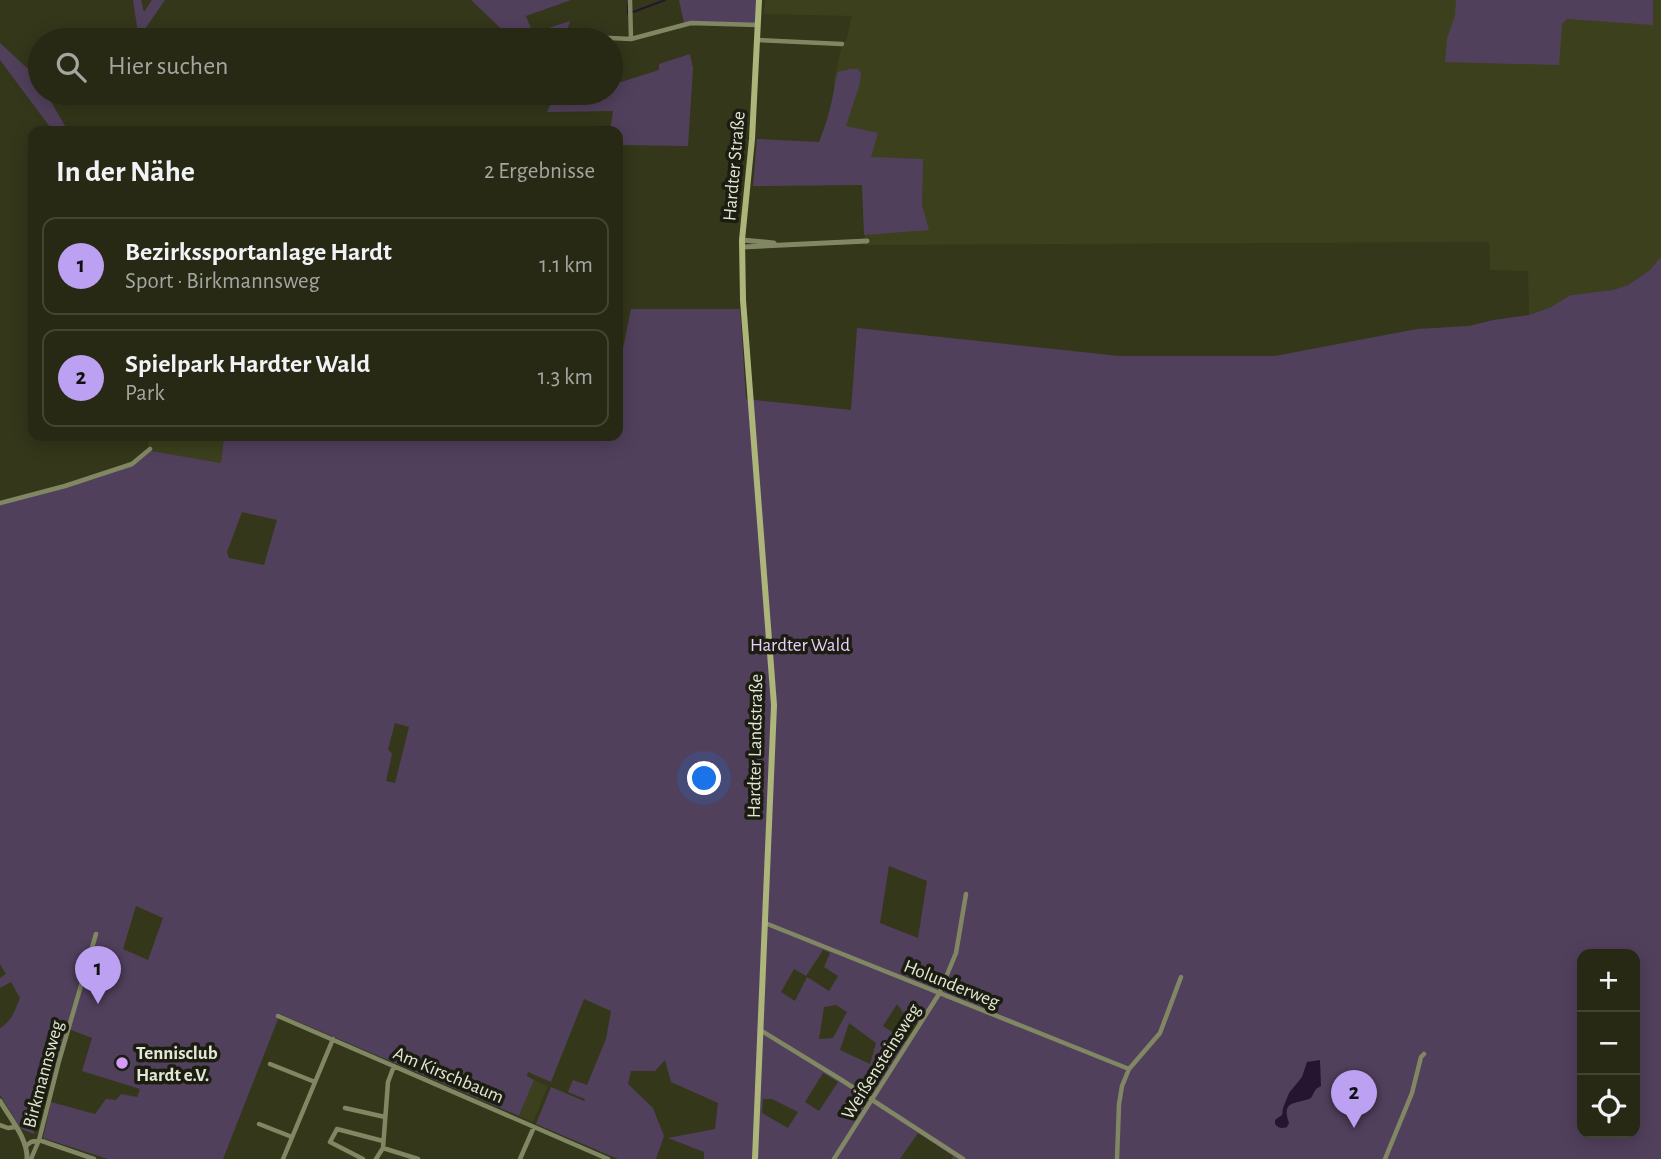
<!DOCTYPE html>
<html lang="de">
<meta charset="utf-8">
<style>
:root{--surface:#272914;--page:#2f311d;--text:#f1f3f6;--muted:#a4a6a0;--line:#434534;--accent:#bca0f2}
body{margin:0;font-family:"Alegreya Sans",sans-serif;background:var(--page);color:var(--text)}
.controls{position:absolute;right:21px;bottom:21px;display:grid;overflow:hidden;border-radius:14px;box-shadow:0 4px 18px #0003}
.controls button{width:63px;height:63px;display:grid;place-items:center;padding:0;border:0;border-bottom:2px solid var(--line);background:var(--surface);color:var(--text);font:35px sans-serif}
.you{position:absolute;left:705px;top:779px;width:24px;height:24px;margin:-18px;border:5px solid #fff;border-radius:50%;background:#1a73e8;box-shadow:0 0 0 10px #1a73e833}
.badge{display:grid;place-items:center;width:46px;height:46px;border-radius:50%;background:var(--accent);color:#111;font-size:23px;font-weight:700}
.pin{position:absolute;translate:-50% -58px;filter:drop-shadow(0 2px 4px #0008)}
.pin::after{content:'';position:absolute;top:37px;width:24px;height:21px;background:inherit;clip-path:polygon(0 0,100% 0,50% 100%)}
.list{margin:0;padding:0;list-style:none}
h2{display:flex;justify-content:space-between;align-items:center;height:91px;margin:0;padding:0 28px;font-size:30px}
h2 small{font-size:23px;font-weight:400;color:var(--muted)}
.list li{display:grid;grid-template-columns:46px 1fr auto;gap:21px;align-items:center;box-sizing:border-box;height:98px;margin:0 14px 14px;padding:0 14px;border:2px solid var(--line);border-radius:14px}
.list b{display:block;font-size:26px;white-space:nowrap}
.list p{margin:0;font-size:23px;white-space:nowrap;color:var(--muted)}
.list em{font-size:23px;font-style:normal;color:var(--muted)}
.icon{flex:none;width:38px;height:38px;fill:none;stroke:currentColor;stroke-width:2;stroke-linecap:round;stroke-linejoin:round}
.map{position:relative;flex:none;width:1661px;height:1159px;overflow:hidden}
.search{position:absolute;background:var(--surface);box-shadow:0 4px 18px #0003;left:28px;top:28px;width:595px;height:77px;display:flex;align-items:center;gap:18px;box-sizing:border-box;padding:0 24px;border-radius:38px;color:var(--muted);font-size:26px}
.panel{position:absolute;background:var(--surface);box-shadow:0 4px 18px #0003;left:28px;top:126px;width:595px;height:315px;border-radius:14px}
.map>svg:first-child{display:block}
.built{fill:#3c401d}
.green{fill:#51405c;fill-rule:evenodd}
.water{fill:#261531}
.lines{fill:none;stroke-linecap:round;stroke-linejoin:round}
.stream{stroke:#261531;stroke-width:2}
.minor{stroke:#828763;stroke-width:4.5}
.tertiary{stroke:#828763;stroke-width:5}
.secondary{stroke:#adb57b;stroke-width:6}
.poi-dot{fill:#d59bfa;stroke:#1c1d11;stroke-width:2.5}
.labels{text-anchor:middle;stroke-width:7;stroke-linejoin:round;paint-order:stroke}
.street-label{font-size:19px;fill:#e3e6d5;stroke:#1c1d11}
.park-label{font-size:19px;fill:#eacffd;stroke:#1c1d11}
.poi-label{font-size:19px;font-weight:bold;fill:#e3e6d5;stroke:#1c1d11;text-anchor:start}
</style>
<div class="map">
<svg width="1661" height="1159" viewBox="0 0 1661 1159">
<rect width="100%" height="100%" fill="#34371a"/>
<path class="built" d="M765 0H1661V258L1650 270 1628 285 1613 290 1571 295 1549 308 1529 315 1528 271 1490 270 1489 242 865 245 861 156 819 142 826 126 834 94V80L843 41H846L852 16 764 14Z
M149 436H227V437L224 438 221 463 152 451 148 445Z
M534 1080 548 1086 533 1122 519 1116Z"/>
<path class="green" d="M133 0H141L144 12 152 0H165L145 29 147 40H139Z
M471 0H571L526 16 533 33 570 21 566 34 569 38 562 40H513Z
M679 0H759L758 25 684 23Z
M1456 0H1653V25L1567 19 1562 24 1559 65 1445 62 1447 38 1455 16Z
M684 27 693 68 688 146 618 145V131H610L613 111 547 112 553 99 559 93H611V83L621 82 659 70V64L690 54Z
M0 43 39 79 40 93H46L68 131H53L0 60Z
M850 69H857L861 72 860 83 846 126 878 133 871 157 923 159 922 205 929 230 864 235 862 185 753 186 757 139 819 142C825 127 830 111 833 95 835 87 835 80 838 72Z
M1660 258H1661V1159H952L953 1156 918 1133 900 1159H704V1152L668 1138 715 1129 718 1103 671 1082 665 1060 655 1071H631L628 1084 653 1108 664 1136 656 1159H618L536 1124 551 1087 584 1101 585 1099 568 1092 573 1080 587 1085 606 1039 611 1011 584 999 551 1082 528 1072 527 1076 534 1080 519 1116 280 1014 223 1159H108L43 1138 51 1102 95 1114 106 1099 116 1100 121 1094 137 1097 140 1089 82 1071 92 1038 66 1028 52 1078 48 1077 38 1118 33 1117 31 1126 35 1128 34 1134 21 1129 0 1095V1028C12 1021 15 1010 20 998L11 982 0 988V978L6 974 0 964V505L94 479 130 465 151 449 152 451 221 463 224 437H227V436H618V355L622 353 631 309H740L746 399 851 410 857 328 1119 356H1275L1417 329 1469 326 1493 320 1529 315 1549 308 1571 295 1613 290 1628 285 1650 270ZM242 512 277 520 264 565 229 558 227 552ZM395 723 409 727 395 783 386 781 392 754 388 749ZM889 866 927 881 918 938 880 923ZM136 906 163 918 148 960 123 949ZM823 950 830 953 824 967 838 976 829 991 807 977 795 1001 781 992 794 969 806 976ZM1582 954H1635V1133H1582ZM897 1004 907 1018 918 1023 906 1041 883 1026ZM836 1005 847 1012 833 1038 819 1039 824 1007ZM849 1023 876 1043 870 1064 840 1050ZM823 1073 838 1082 819 1111 805 1102ZM763 1099H772L798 1112 788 1128 762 1113Z"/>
<path class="water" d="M1320 1060 1321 1086 1316 1089 1311 1098C1296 1105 1281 1099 1289 1123L1287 1127C1282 1129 1278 1128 1275 1124V1120L1282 1115 1283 1108 1289 1093 1302 1077 1307 1062Z"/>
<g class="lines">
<path class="stream" d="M633 12 665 0
M628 14V2"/>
<path class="minor" d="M630 0 631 39
M557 40 568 36 631 39 691 23 758 25
M758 40 842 44
M0 503 65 486 132 464 150 449
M765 923 1129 1069
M278 1016 608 1159
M760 1030 840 1079 963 1159
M270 1064 315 1082
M345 1108 385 1117
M259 1124 292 1137
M0 1125 8 1128 15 1127
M26 1146 31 1142 39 1140 94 1159
M383 1148 418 1159
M31 1159 39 1140 59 1061 96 934
M283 1159 333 1039
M363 1159 330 1142 337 1129 383 1141
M376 1159 383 1148 388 1082 394 1066
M520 1159 534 1127
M834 1159 939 994 956 953 966 894
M1117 1159 1119 1104 1122 1086 1129 1069 1160 1033 1181 977
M1385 1159 1412 1093 1421 1057 1424 1054"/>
<path class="tertiary" d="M742 240 774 243
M742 247 867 241
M0 1101C10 1118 28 1139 27 1159"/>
<path class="secondary" d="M755 1159 774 705 743 300 742 240 752 139 759 0"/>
</g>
<circle class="poi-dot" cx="122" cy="1063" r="7"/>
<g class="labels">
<g class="street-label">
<text transform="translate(733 166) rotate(-85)" y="7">Hardter Straße</text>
<text transform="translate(754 746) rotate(-89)" y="7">Hardter Landstraße</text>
<text transform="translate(952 983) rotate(22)" y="7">Holunderweg</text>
<text transform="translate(880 1061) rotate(-58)" y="7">Weißensteinsweg</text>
<text transform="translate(42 1074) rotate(-75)" y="7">Birkmannsweg</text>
<text transform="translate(449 1074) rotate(23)" y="7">Am Kirschbaum</text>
</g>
<g class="park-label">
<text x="800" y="651">Hardter Wald</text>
</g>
<g class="poi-label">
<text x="136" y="1059">Tennisclub<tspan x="136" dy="22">Hardt e.V.</tspan></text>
</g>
</g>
</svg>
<div class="controls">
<button>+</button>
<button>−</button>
<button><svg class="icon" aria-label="locate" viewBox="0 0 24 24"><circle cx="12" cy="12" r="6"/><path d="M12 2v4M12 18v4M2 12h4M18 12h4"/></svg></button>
</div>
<div class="you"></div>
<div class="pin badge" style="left:98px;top:1004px">1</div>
<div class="pin badge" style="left:1354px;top:1128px">2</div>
<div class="search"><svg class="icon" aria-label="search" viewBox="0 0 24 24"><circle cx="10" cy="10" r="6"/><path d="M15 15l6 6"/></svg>Hier suchen</div>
<section class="panel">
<h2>In der Nähe<small>2 Ergebnisse</small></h2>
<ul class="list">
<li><span class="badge">1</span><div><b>Bezirkssportanlage Hardt</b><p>Sport · Birkmannsweg</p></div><em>1.1 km</em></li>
<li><span class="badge">2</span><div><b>Spielpark Hardter Wald</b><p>Park</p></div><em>1.3 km</em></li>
</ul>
</section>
</div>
